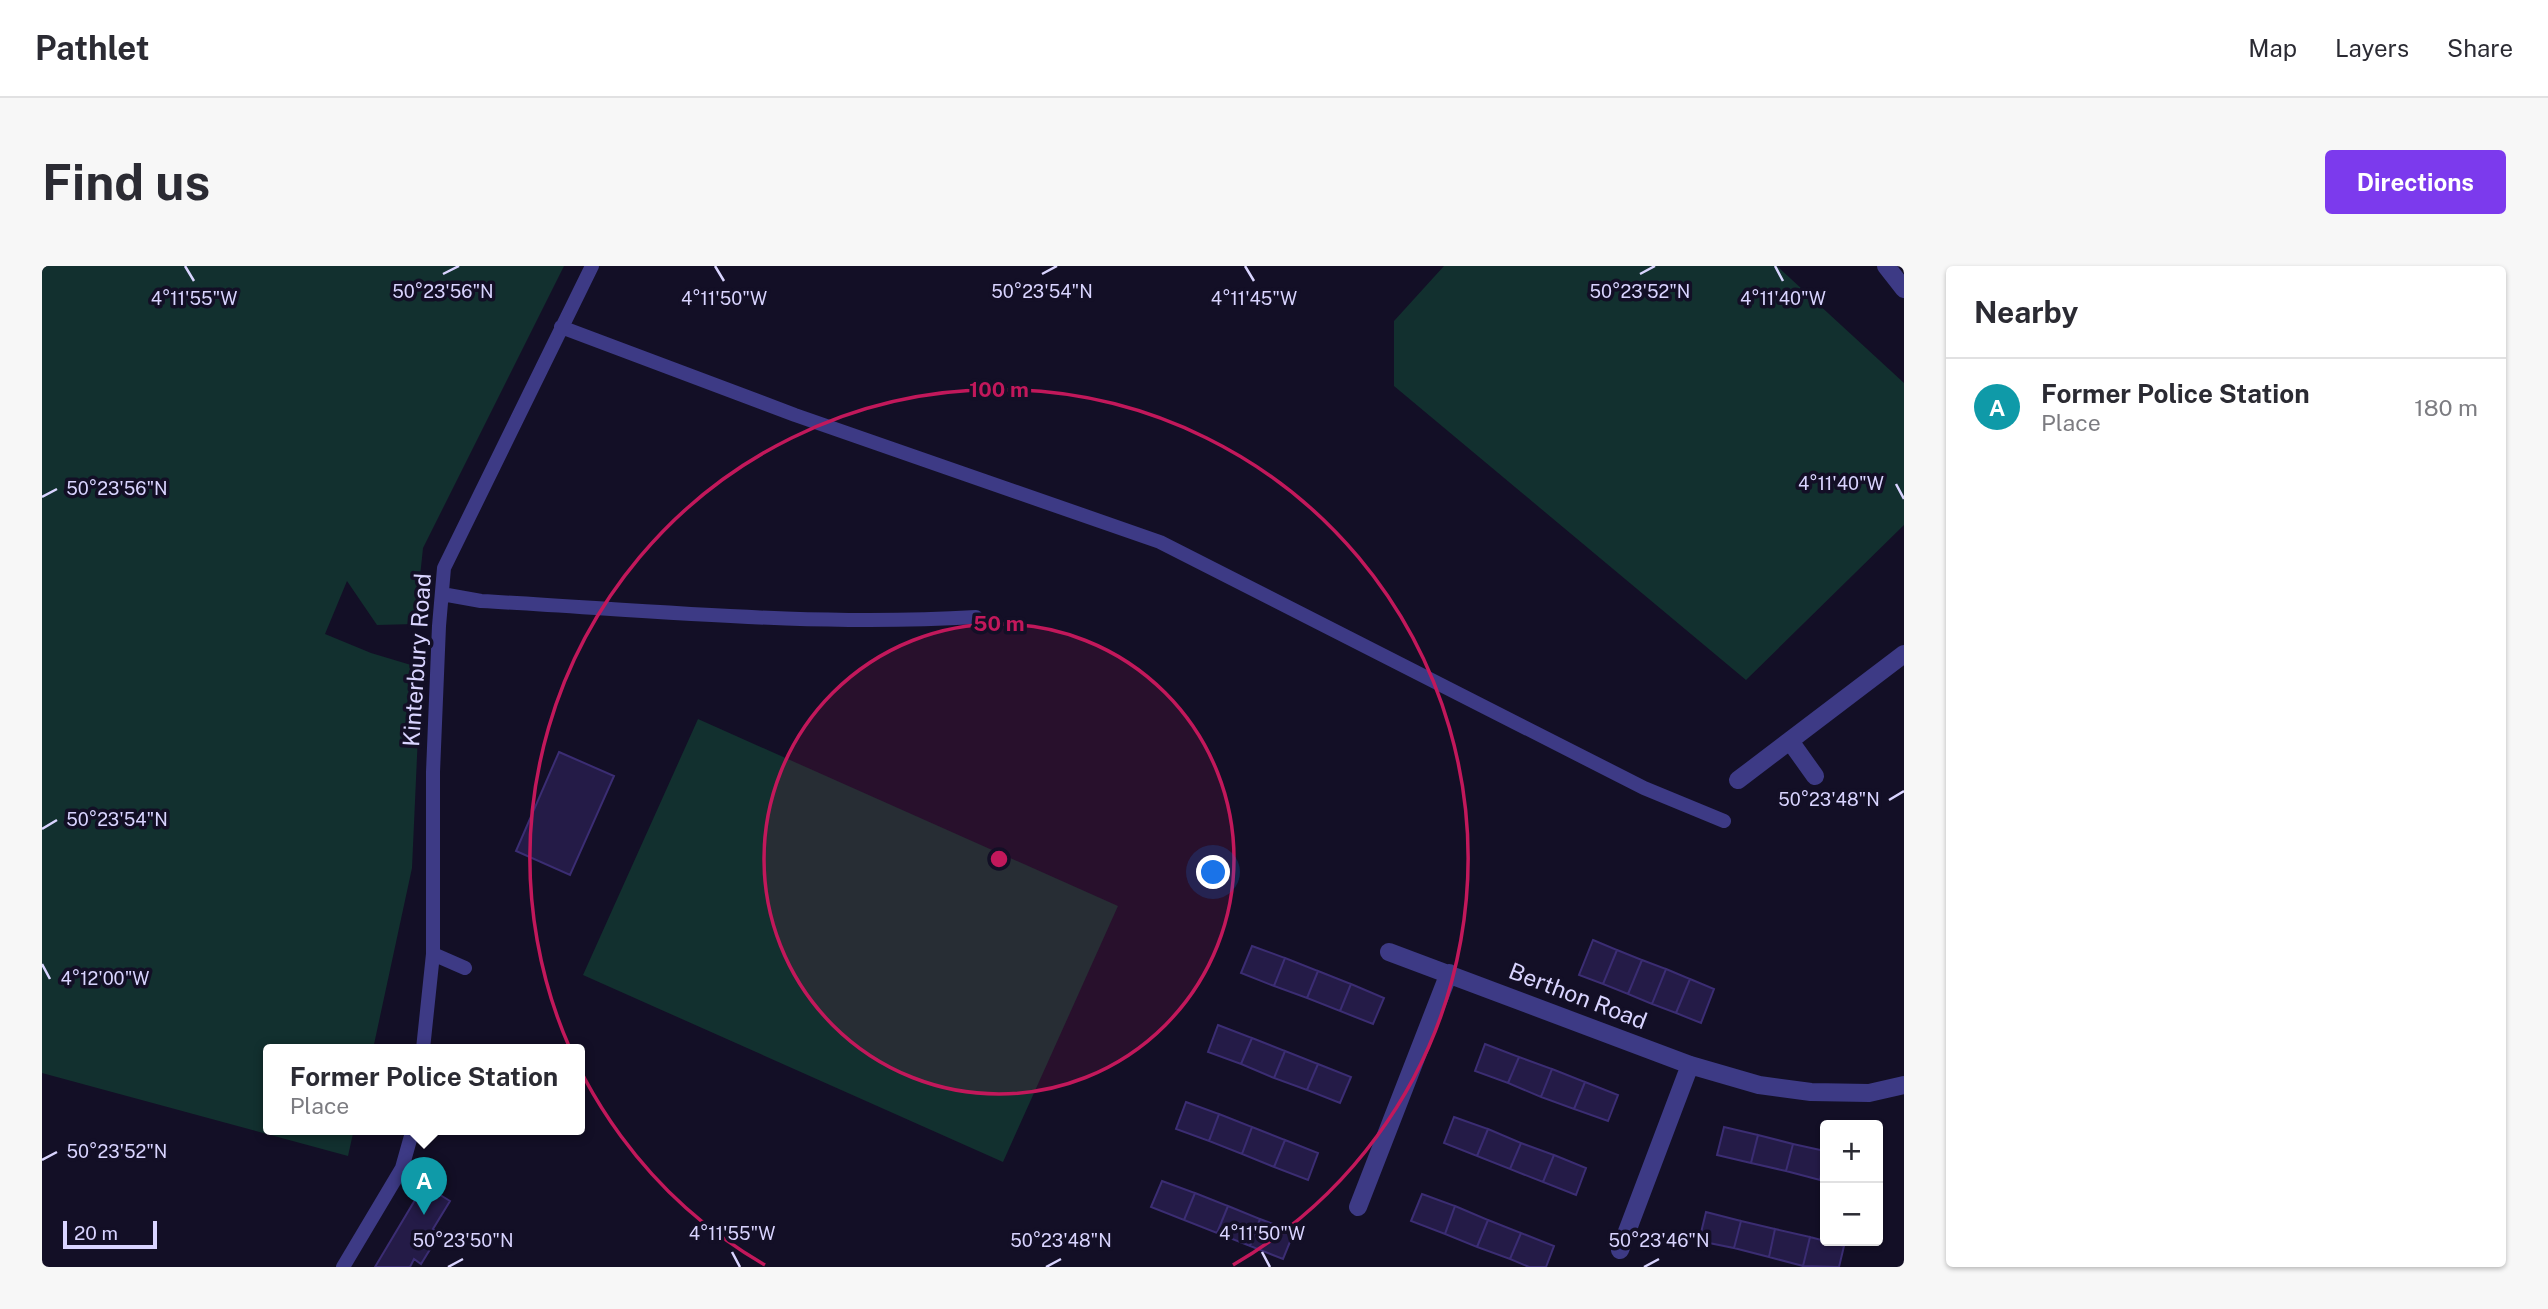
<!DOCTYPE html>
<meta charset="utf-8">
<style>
:root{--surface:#fff;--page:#f7f7f7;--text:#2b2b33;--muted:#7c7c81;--line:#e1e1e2;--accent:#7c3aed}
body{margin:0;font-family:"Public Sans",sans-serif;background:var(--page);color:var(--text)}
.controls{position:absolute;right:21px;bottom:21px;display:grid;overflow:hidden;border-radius:7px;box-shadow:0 2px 5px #0004}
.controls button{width:63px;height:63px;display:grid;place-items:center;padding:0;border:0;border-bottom:2px solid var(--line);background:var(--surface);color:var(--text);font:35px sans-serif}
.scale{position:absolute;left:21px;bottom:18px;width:94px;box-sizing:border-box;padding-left:7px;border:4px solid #d9d4ff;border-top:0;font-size:19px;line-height:24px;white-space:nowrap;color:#d9d4ff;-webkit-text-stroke:5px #130f26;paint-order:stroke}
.you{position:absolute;left:1172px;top:607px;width:24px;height:24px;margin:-18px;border:5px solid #fff;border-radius:50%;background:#1a73e8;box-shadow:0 0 0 10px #1a73e833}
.badge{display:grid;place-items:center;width:46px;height:46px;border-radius:50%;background:var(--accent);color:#fff;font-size:23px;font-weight:700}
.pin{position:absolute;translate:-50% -58px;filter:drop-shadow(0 2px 4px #0008)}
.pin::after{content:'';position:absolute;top:37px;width:24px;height:21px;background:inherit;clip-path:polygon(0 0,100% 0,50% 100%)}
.popup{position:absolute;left:221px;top:778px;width:322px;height:91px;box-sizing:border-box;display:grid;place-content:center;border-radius:7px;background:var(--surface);filter:drop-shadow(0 2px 5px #0005);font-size:23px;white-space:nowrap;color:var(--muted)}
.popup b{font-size:26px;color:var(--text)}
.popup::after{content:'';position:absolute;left:50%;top:100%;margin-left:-14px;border:14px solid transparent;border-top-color:var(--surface)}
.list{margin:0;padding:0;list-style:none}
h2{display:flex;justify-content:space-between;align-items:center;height:91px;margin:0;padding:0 28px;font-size:30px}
h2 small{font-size:23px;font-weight:400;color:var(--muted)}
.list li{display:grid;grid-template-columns:46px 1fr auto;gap:21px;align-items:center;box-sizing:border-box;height:98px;padding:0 28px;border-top:2px solid var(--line)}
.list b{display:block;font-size:26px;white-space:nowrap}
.list p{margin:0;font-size:23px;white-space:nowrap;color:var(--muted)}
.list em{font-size:23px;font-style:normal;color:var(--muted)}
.map{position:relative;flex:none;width:1862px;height:1001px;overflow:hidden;border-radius:7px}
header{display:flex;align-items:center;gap:42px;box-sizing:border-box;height:98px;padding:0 35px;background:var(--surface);border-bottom:2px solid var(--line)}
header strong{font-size:33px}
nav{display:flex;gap:38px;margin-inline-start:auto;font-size:24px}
.intro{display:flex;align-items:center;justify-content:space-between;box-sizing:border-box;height:168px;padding:0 42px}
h1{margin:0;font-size:49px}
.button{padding:18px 32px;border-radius:7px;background:var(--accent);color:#fff;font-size:24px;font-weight:700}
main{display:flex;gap:42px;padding:0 42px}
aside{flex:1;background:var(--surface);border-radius:7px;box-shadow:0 2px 5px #0004}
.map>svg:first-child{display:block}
.green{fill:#12302f}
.building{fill:#241b47;stroke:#3b2d73;stroke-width:2}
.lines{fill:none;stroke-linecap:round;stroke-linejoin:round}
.service{stroke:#3d3a85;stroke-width:14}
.minor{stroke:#3d3a85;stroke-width:18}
.ticks{fill:none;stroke:#d9d4ff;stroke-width:2.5}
.ring{fill:none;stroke:#c2185b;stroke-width:3.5}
.labels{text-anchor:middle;stroke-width:7;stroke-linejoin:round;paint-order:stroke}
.street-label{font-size:23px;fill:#d9d4ff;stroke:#130f26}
.ticks-label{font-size:18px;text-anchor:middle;fill:#d9d4ff;stroke:#130f26;stroke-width:7;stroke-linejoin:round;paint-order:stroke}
.centre{fill:#c2185b;stroke:#130f26;stroke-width:3.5}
.ring-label{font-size:21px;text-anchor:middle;font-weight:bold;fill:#c2185b;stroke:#130f26;stroke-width:7;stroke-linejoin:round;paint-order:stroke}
</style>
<header>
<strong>Pathlet</strong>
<nav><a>Map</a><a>Layers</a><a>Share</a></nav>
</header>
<div class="intro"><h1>Find us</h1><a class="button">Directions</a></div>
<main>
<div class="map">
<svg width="1862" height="1001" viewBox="0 0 1862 1001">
<rect width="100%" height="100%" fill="#130f26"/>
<path class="green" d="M0 0H522L381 282 373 358 335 359 305 315 283 368 329 387 379 402 370 602 331 783H226V863H312L306 890 0 807Z
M1402 0H1735L1862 117V259L1704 414 1352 120V55Z
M656 453 1076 640 961 896 541 709Z"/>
<path class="building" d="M517 486 572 510 528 609 474 585Z
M1551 674 1575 684 1561 718 1537 709Z
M1210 680 1243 692 1232 720 1199 707Z
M1575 684 1600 694 1586 728 1561 718Z
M1243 692 1276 705 1265 732 1232 720Z
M1600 694 1624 703 1610 738 1586 728Z
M1624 703 1648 713 1634 747 1610 738Z
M1276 705 1309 718 1298 745 1265 732Z
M1648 713 1672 723 1659 757 1634 747Z
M1309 718 1342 732 1331 758 1298 745Z
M1176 759 1210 772 1199 798 1166 786Z
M1210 772 1243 785 1232 812 1199 798Z
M1443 778 1477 791 1466 817 1433 805Z
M1243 785 1276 798 1265 824 1232 812Z
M1477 791 1510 803 1499 831 1466 817Z
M1276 798 1309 811 1298 837 1265 824Z
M1510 803 1543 816 1532 843 1499 831Z
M1543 816 1576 829 1566 855 1532 843Z
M1144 836 1177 848 1167 875 1134 863Z
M1177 848 1210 861 1200 888 1167 875Z
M1412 851 1446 863 1435 890 1402 877Z
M1210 861 1243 874 1232 901 1200 888Z
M1682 861 1716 869 1709 897 1675 889Z
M1446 863 1479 877 1468 903 1435 890Z
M1716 869 1751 878 1744 905 1709 897Z
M1243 874 1276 887 1266 914 1232 901Z
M1479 877 1512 889 1501 916 1468 903Z
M1751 878 1783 885 1778 914 1744 905Z
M1512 889 1544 902 1534 929 1501 916Z
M1783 893V915L1778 914Z
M1120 915 1153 927 1142 954 1109 941Z
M382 919 408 935 391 963 398 967 379 998 372 993 368 1001H333Z
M1153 927 1186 940 1175 967 1142 954Z
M1380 928 1413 940 1403 968 1369 955Z
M1186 940 1218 953 1208 980 1175 967Z
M1413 940 1446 954 1435 981 1403 968Z
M1664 946 1699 955 1692 982 1657 975Z
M1218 953 1252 966 1241 993 1208 980Z
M1446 954 1479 967 1468 993 1435 981Z
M1699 955 1733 963 1727 991 1692 982Z
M1733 963 1768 971 1761 1000 1727 991Z
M1479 967 1512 980 1504 1001H1487L1468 993Z
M1768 971 1802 980 1797 1001 1761 1000Z"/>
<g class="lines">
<path class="service" d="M519 61 753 149 1118 276 1602 522 1682 555
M400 328 439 335C605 344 769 361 934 351
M391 688 423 702
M381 783 391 688V506L397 360 402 302 550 0
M301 1001 360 902 371 863"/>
<path class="minor" d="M1844 0 1862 23
M1748 475 1773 510
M1696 514 1862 388
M1347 686 1648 799 1717 819 1769 826 1827 827 1862 819
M1316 941 1407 707
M1578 984 1648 799"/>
</g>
<path class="ticks" d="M143 0 152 15M673 0 682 15M1203 0 1212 15M1733 0 1741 15M401 8 417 0M1000 8 1015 0M1598 8 1613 0M1854 218 1862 233M0 231 15 223M1847 534 1862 525M0 563 15 554M0 698 8 713M0 894 15 886M690 986 698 1001M1220 986 1228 1001M406 1001 421 993M1004 1001 1019 993M1602 1001 1617 993"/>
<circle cx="957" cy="593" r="235" fill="#c2185b" fill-opacity=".12"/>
<g class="ring">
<circle cx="957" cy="593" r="235"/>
<path d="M723 999A469 469 0 1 1 1191 999"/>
</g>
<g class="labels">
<g class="street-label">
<text transform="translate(375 394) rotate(-86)" y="8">Kinterbury Road</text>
<text transform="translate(1536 730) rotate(21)" y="8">Berthon Road</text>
</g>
</g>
<g class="ticks-label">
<text x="1000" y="32">50°23'54"N</text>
<text x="401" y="32">50°23'56"N</text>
<text x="1598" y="32">50°23'52"N</text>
<text x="152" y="39">4°11'55"W</text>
<text x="682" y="39">4°11'50"W</text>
<text x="1212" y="39">4°11'45"W</text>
<text x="1741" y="39">4°11'40"W</text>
<text x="1799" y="224">4°11'40"W</text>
<text x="75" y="229">50°23'56"N</text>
<text x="1787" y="540">50°23'48"N</text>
<text x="75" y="560">50°23'54"N</text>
<text x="63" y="719">4°12'00"W</text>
<text x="75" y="892">50°23'52"N</text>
<text x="690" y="974">4°11'55"W</text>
<text x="1220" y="974">4°11'50"W</text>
<text x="421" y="981">50°23'50"N</text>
<text x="1019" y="981">50°23'48"N</text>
<text x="1617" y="981">50°23'46"N</text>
</g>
<circle cx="957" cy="593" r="10" class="centre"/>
<g class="ring-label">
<text x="957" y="131">100 m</text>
<text x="957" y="365">50 m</text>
</g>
</svg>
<div class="controls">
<button>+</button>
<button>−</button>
</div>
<div class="scale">20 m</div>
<div class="you"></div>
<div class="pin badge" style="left:382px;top:949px;background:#0f9aa8">A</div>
<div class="popup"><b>Former Police Station</b>Place</div>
</div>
<aside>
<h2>Nearby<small></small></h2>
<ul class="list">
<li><span class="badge" style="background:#0f9aa8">A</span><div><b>Former Police Station</b><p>Place</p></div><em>180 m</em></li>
</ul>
</aside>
</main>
